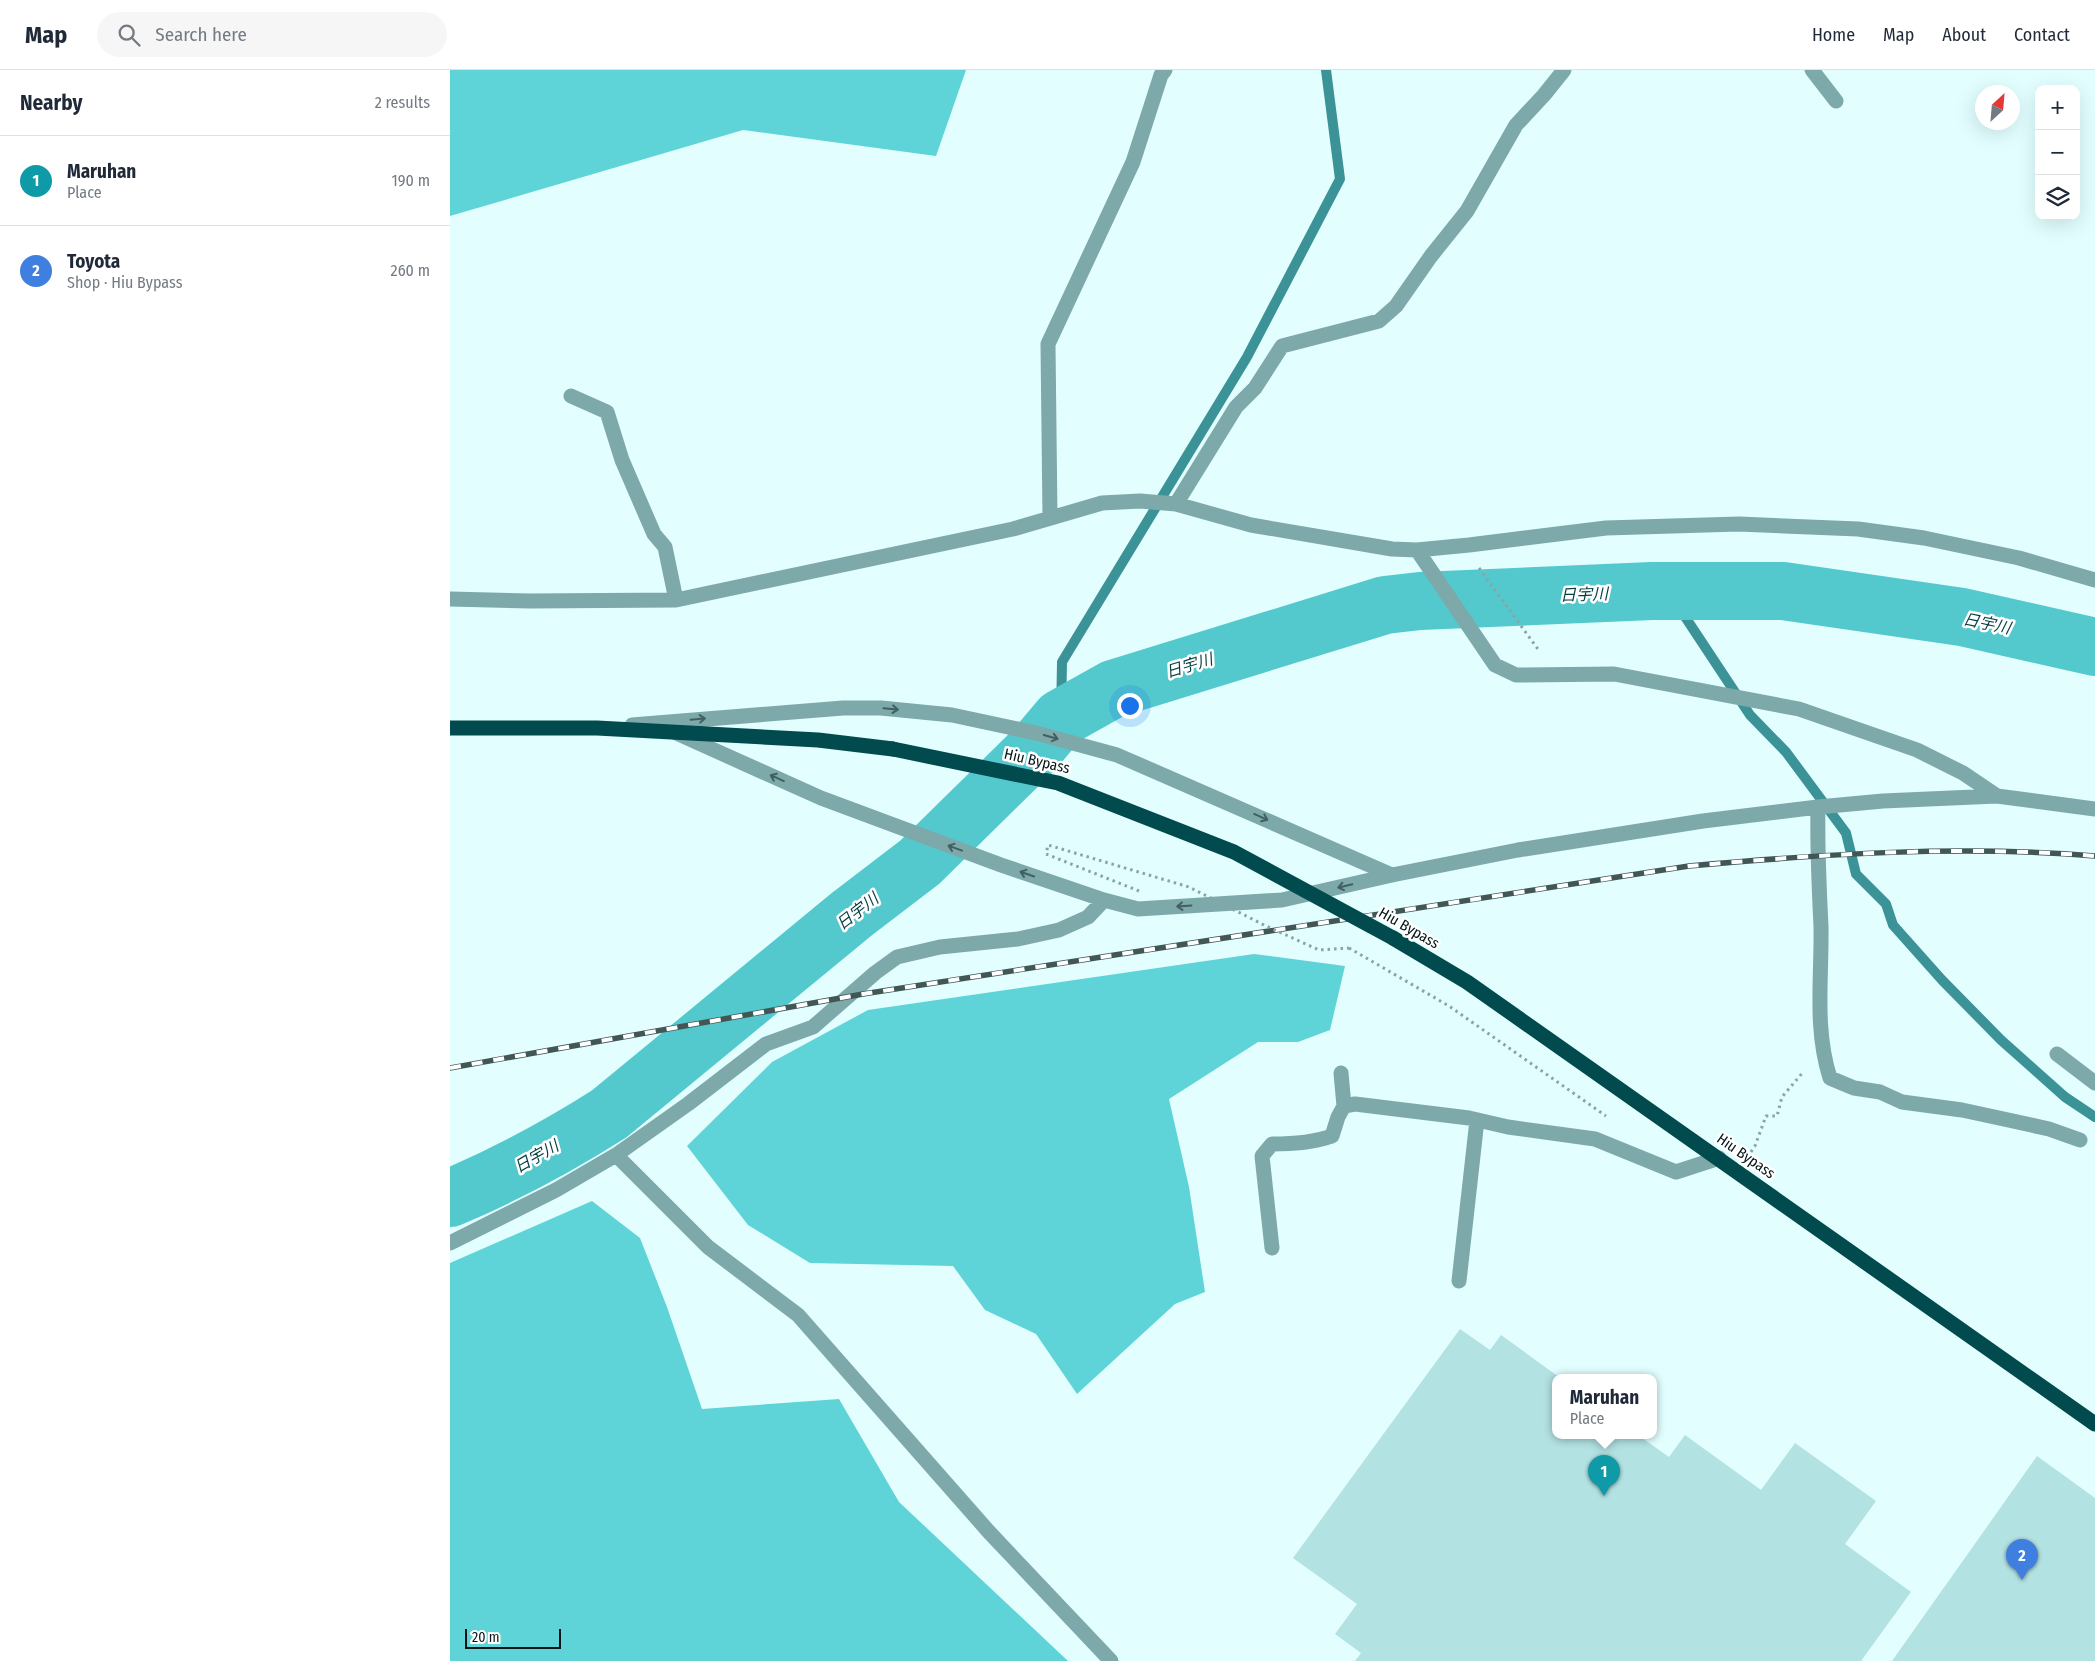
<!DOCTYPE html>
<meta charset="utf-8">
<style>
:root{--surface:#fff;--page:#f6f6f7;--text:#1f2937;--muted:#747a83;--line:#e0e1e3;--accent:#d93025}
body{margin:0;font-family:"Fira Sans Condensed","Noto Sans JP",sans-serif;background:var(--page);color:var(--text)}
.controls{position:absolute;right:15px;top:15px;display:grid;overflow:hidden;border-radius:10px;box-shadow:0 5px 20px #0002}
.controls button{width:45px;height:45px;display:grid;place-items:center;padding:0;border:0;border-bottom:1px solid var(--line);background:var(--surface);color:var(--text);font:25px sans-serif}
.compass{position:absolute;left:1525px;top:15px;width:45px;height:45px;border-radius:50%;background:var(--surface);box-shadow:0 5px 20px #0002;rotate:26deg}
.scale{position:absolute;left:15px;bottom:12px;width:96px;box-sizing:border-box;padding-left:5px;border:2px solid #051617;border-top:0;font-size:14px;line-height:18px;white-space:nowrap;color:#051617;-webkit-text-stroke:4px #fff;paint-order:stroke}
.you{position:absolute;left:679px;top:635px;width:18px;height:18px;margin:-12px;border:4px solid #fff;border-radius:50%;background:#1a73e8;box-shadow:0 0 0 8px #1a73e833}
.badge{display:grid;place-items:center;width:32px;height:32px;border-radius:50%;background:var(--accent);color:#fff;font-size:16px;font-weight:700}
.pin{position:absolute;translate:-50% -41px;filter:drop-shadow(0 1px 2px #0008)}
.pin::after{content:'';position:absolute;top:26px;width:18px;height:15px;background:inherit;clip-path:polygon(0 0,100% 0,50% 100%)}
.popup{position:absolute;left:1102px;top:1304px;width:105px;height:65px;box-sizing:border-box;display:grid;place-content:center;border-radius:10px;background:var(--surface);filter:drop-shadow(0 1px 4px #0005);font-size:16px;white-space:nowrap;color:var(--muted)}
.popup b{font-size:19px;color:var(--text)}
.popup::after{content:'';position:absolute;left:50%;top:100%;margin-left:-10px;border:10px solid transparent;border-top-color:var(--surface)}
.list{margin:0;padding:0;list-style:none}
h2{display:flex;justify-content:space-between;align-items:center;height:65px;margin:0;padding:0 20px;font-size:21px}
h2 small{font-size:16px;font-weight:400;color:var(--muted)}
.list li{display:grid;grid-template-columns:32px 1fr auto;gap:15px;align-items:center;box-sizing:border-box;height:90px;padding:0 20px;border-top:1px solid var(--line)}
.list b{display:block;font-size:19px;white-space:nowrap}
.list p{margin:0;font-size:16px;white-space:nowrap;color:var(--muted)}
.list em{font-size:16px;font-style:normal;color:var(--muted)}
.icon{flex:none;width:28px;height:28px;fill:none;stroke:currentColor;stroke-width:2;stroke-linecap:round;stroke-linejoin:round}
.map{position:relative;flex:none;width:1645px;height:1591px;overflow:hidden}
header{display:flex;align-items:center;gap:30px;box-sizing:border-box;height:70px;padding:0 25px;background:var(--surface);border-bottom:1px solid var(--line)}
header strong{font-size:24px}
nav{display:flex;gap:28px;margin-inline-start:auto;font-size:18px}
.search{width:350px;height:45px;background:var(--page);display:flex;align-items:center;gap:12px;box-sizing:border-box;padding:0 18px;border-radius:28px;color:var(--muted);font-size:19px}
main{display:flex}
aside{flex:1;background:var(--surface)}
.map>svg:first-child{display:block}
.forest{fill:#5fd4d8}
.lines{fill:none;stroke-linecap:round;stroke-linejoin:round}
.stream{stroke:#3c9397;stroke-width:10}
.river{stroke:#53c9ce;stroke-width:58}
.building{fill:#b3e2e3}
.path{stroke:#8ca3a4;stroke-width:3;stroke-dasharray:2.5 4;stroke-linecap:butt}
.minor{stroke:#7da9ab;stroke-width:15}
.highway{stroke:#014a4d;stroke-width:15}
.rail-casing{stroke:#425656;stroke-width:5.5}
.rail{stroke:#fff;stroke-width:4;stroke-dasharray:11;stroke-linecap:butt}
.path-bridge{stroke:#8ca3a4;stroke-width:3;stroke-dasharray:2.5 4;stroke-linecap:butt}
.highway-bridge{stroke:#014a4d;stroke-width:15}
.oneway{stroke:#416061}
.labels{text-anchor:middle;stroke-width:5;stroke-linejoin:round;paint-order:stroke}
.street-label{font-size:15px;fill:#051617;stroke:#fff}
.water-label{font-size:16px;font-style:italic;fill:#043e40;stroke:#fff}
</style>
<header>
<strong>Map</strong>
<div class="search"><svg class="icon" aria-label="search" viewBox="0 0 24 24"><circle cx="10" cy="10" r="6"/><path d="M15 15l6 6"/></svg>Search here</div>
<nav><a>Home</a><a>Map</a><a>About</a><a>Contact</a></nav>
</header>
<main>
<aside>
<h2>Nearby<small>2 results</small></h2>
<ul class="list">
<li><span class="badge" style="background:#0f9aa8">1</span><div><b>Maruhan</b><p>Place</p></div><em>190 m</em></li>
<li><span class="badge" style="background:#3f7fe0">2</span><div><b>Toyota</b><p>Shop · Hiu Bypass</p></div><em>260 m</em></li>
</ul>
</aside>
<div class="map">
<svg width="1645" height="1591" viewBox="0 0 1645 1591">
<rect width="100%" height="100%" fill="#e2fefe"/>
<path class="forest" d="M0 0H516L486 86 293 60 0 146Z
M804 884 895 896 880 960 848 972H808L719 1029 739 1117 755 1222 725 1234 627 1324 586 1264 535 1240 503 1196 360 1193 298 1155 237 1076 322 992 418 940Z
M142 1131 190 1168 217 1237 252 1339 389 1329 449 1432 618 1591H0V1193Z"/>
<g class="lines">
<path class="stream" d="M1218 521 1300 645 1336 682 1396 763 1406 804 1436 834 1443 855 1492 910 1551 970 1615 1027 1645 1047
M611 648 612 592 797 287 890 109 876 0"/>
<path class="river" d="M0 1128C57 1104 107 1077 159 1044L402 844 470 792 584 680 611 648 663 619 935 535 970 531 1202 521H1333L1512 547 1645 577"/>
</g>
<path class="building" d="M1010 1259 1040 1280 1051 1265 1109 1307H1105V1365H1188L1219 1387 1235 1365 1311 1420 1345 1373 1426 1431 1395 1474 1461 1522 1411 1591H905L911 1583 885 1564 907 1534 843 1488Z
M1587 1386 1645 1428V1591H1442Z"/>
<g class="lines">
<path class="path" d="M1029 498 1090 582
M899 878 999 936 1156 1046
M1301 1082 1305 1076 1316 1046H1327L1332 1027 1354 1001"/>
<path class="minor" d="M1362 0 1386 31
M121 326 157 342 172 390 204 464 215 477 226 530
M726 434 786 337 805 318 832 276 929 251 946 236 981 186 1017 141 1066 55 1094 25 1114 0
M600 448 598 274 683 92 711 5 715 0
M967 480 1045 595 1066 605 1164 604 1349 639 1467 680 1513 703 1547 726
M0 529 80 531 226 530 563 459 652 433 690 431 726 434 801 455 942 479 967 480 1019 475 1156 458 1289 454 1408 459 1474 468 1569 488 1645 510
M182 655 393 638H431L502 645 586 663 667 685 942 805
M224 662 371 728 551 795 654 830 688 839 832 830 942 805 1068 780 1253 751 1368 737 1433 731 1547 726 1645 739
M1368 737C1367 777 1369 816 1371 856 1372 907 1364 958 1380 1008L1404 1018 1430 1022 1452 1032 1512 1040 1563 1051 1599 1059 1630 1070
M1607 984 1645 1013
M891 1003 894 1036
M166 1085 258 1177 348 1245 539 1462 661 1591
M0 1173 106 1120 166 1085 238 1034 316 974 363 957 425 903 447 887 490 877 568 869 609 860 638 847 654 830
M822 1178 812 1086 822 1074C843 1074 862 1073 882 1066L888 1047 894 1036 905 1034 1019 1048 1058 1057 1145 1069 1226 1102 1269 1088
M1009 1211 1027 1050"/>
<path class="highway" d="M0 658H147L368 670 443 679
M943 868 1017 912 1645 1354"/>
<g class="rail-casing">
<path id="rail" d="M0 998 413 924 1239 796C1374 784 1509 775 1645 786"/>
</g>
<use href="#rail" class="rail"/>
<path class="path-bridge" d="M689 821 596 784 598 775 739 817 814 855 869 880 899 878"/>
<path class="highway-bridge" d="M443 679 608 713 784 782 943 868"/>
</g>
<defs><path id="oneway-shaft" d="M-6 0H5M1.5-3L5.5 0L1.5 3" fill="none" stroke-width="1.6" stroke-linecap="round" stroke-linejoin="round" transform="scale(1.25)"/></defs>
<g class="oneway">
<use href="#oneway-shaft" transform="translate(441 639) rotate(5)"/>
<use href="#oneway-shaft" transform="translate(248 649) rotate(-5)"/>
<use href="#oneway-shaft" transform="translate(601 667) rotate(16)"/>
<use href="#oneway-shaft" transform="translate(327 708) rotate(-156)"/>
<use href="#oneway-shaft" transform="translate(811 747) rotate(24)"/>
<use href="#oneway-shaft" transform="translate(505 778) rotate(-160)"/>
<use href="#oneway-shaft" transform="translate(577 804) rotate(-161)"/>
<use href="#oneway-shaft" transform="translate(895 816) rotate(167)"/>
<use href="#oneway-shaft" transform="translate(734 836) rotate(176)"/>
</g>
<g class="labels">
<g class="street-label">
<text transform="translate(587 691) rotate(13)" y="5">Hiu Bypass</text>
<text transform="translate(959 858) rotate(30)" y="5">Hiu Bypass</text>
<text transform="translate(1296 1086) rotate(35)" y="5">Hiu Bypass</text>
</g>
<g class="water-label">
<text transform="translate(1134 524) rotate(-2)" y="6">日宇川</text>
<text transform="translate(1537 553) rotate(12)" y="6">日宇川</text>
<text transform="translate(739 595) rotate(-17)" y="6">日宇川</text>
<text transform="translate(407 841) rotate(-38)" y="6">日宇川</text>
<text transform="translate(86 1086) rotate(-30)" y="6">日宇川</text>
</g>
</g>
</svg>
<div class="controls">
<button>+</button>
<button>−</button>
<button><svg class="icon" aria-label="layers" viewBox="0 0 24 24"><path d="M12 4l9 5-9 5-9-5zM3 14l9 5 9-5"/></svg></button>
</div>
<svg class="compass" viewBox="-18 -18 36 36"><path d="M0-13l5 13h-10z" fill="#e53935"/><path d="M0 13l5-13h-10z" fill="#747a83"/></svg>
<div class="scale">20 m</div>
<div class="you"></div>
<div class="pin badge" style="left:1154px;top:1426px;background:#0f9aa8">1</div>
<div class="popup"><b>Maruhan</b>Place</div>
<div class="pin badge" style="left:1572px;top:1510px;background:#3f7fe0">2</div>
</div>
</main>
